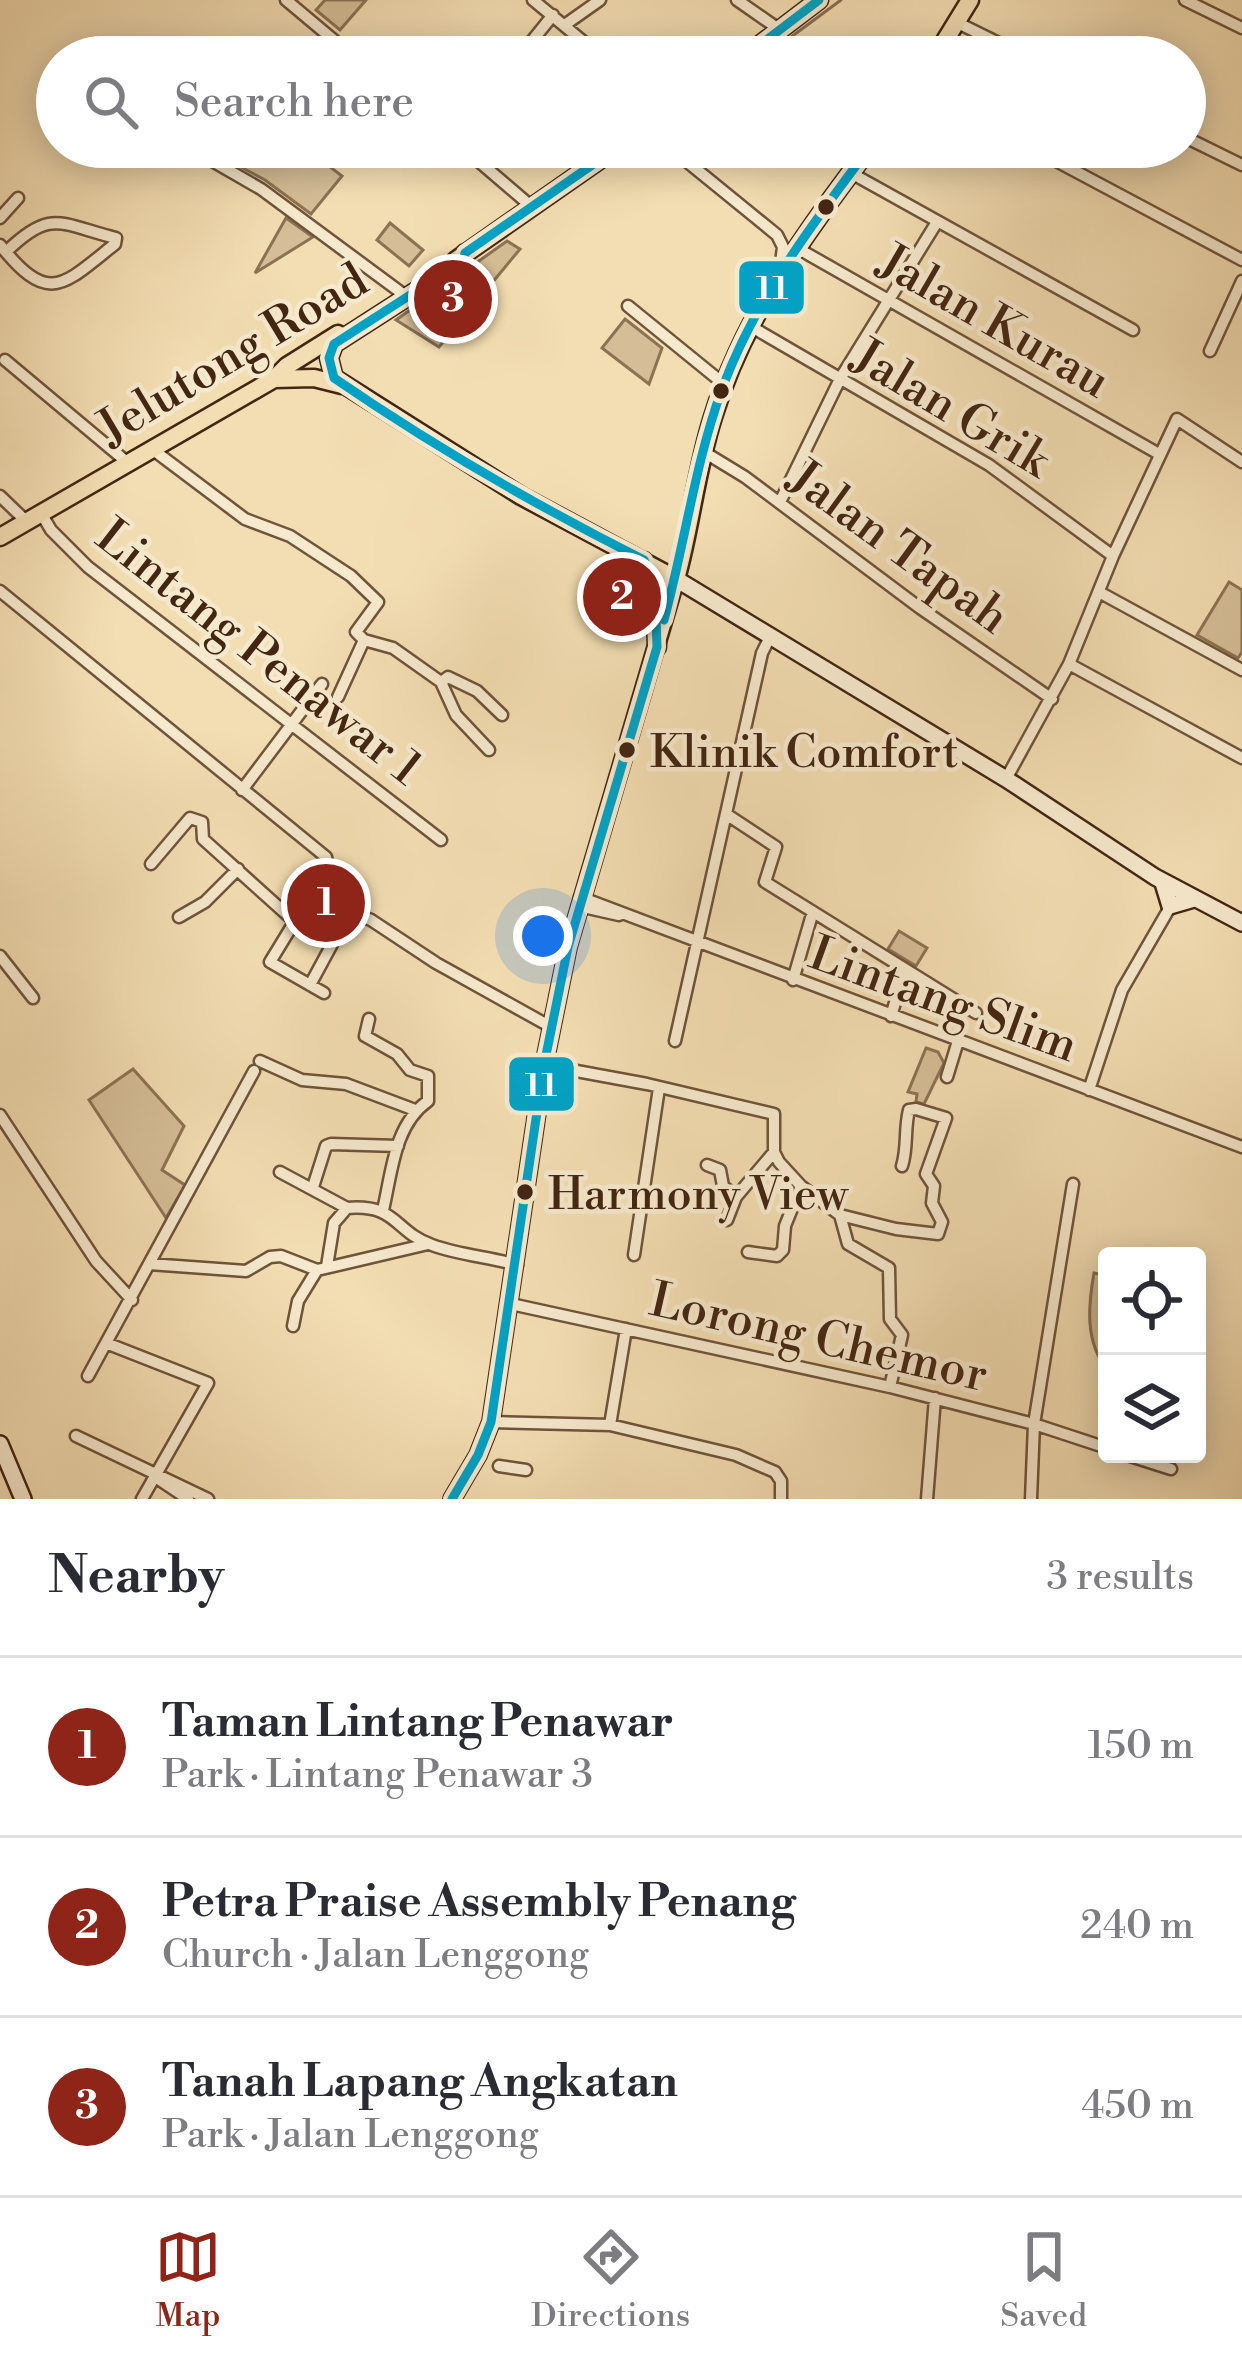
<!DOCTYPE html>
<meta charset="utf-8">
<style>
:root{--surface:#fff;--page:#f2f2f3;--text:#2b2b33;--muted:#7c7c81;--line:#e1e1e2;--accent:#8f2418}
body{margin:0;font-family:"Libre Bodoni",serif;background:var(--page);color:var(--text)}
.controls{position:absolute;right:36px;bottom:36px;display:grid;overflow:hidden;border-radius:12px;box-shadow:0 6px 30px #0003}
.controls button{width:108px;height:108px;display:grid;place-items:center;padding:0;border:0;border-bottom:3px solid var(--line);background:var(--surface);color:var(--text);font:60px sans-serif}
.you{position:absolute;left:543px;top:936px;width:42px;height:42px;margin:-30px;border:9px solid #fff;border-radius:50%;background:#1a73e8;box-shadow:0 0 0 18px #1a73e833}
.badge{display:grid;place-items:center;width:78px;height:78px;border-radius:50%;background:var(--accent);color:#fff;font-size:39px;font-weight:700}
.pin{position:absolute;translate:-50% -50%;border:6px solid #fff;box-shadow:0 3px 12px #0006}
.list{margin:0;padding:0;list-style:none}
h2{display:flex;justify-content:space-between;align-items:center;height:156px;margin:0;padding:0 48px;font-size:51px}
h2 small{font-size:39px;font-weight:400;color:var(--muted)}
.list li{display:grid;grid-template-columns:78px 1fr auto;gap:36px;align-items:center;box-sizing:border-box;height:180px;padding:0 48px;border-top:3px solid var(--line)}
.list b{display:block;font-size:45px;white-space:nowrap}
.list p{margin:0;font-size:39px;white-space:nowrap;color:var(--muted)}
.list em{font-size:39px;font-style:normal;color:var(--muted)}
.icon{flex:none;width:66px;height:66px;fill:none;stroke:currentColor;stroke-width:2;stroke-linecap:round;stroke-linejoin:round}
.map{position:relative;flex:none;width:1242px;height:1499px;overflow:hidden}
.search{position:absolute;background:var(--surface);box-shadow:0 6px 30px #0003;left:36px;right:36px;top:36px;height:132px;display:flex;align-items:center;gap:30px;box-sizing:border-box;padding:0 42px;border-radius:66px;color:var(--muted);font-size:45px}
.sheet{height:696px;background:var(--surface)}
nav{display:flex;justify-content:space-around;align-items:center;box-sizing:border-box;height:168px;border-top:3px solid var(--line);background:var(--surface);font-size:33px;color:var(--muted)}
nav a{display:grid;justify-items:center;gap:6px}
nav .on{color:var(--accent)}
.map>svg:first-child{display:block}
.green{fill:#d5be97;stroke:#8c7254;stroke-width:3}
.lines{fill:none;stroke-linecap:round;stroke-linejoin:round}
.stream{stroke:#896f52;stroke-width:3}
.street-casing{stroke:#6f543a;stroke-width:15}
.secondary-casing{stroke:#432612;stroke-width:20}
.primary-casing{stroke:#432612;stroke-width:21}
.street{stroke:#f7e9cd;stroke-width:10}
.secondary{stroke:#f7e9cd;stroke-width:15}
.primary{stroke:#f3ddb2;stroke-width:16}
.bus-1-casing{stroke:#f7e9cd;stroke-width:18}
.bus-1{stroke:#03a2c5;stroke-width:9}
.bus-dot{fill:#432612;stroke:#f7e9cd;stroke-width:4.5}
.labels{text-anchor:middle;stroke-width:9;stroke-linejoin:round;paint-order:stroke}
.bus-label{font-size:45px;fill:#432612;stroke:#f7e9cd;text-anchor:start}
.street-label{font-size:48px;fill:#432612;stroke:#f7e9cd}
.line-badge{stroke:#f7e9cd;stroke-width:4.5}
.badge-label{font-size:33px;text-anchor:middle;font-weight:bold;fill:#fff}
</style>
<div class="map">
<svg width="1242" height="1499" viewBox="0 0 1242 1499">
<rect width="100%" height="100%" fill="#f3ddb2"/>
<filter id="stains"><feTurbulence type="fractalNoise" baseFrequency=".00167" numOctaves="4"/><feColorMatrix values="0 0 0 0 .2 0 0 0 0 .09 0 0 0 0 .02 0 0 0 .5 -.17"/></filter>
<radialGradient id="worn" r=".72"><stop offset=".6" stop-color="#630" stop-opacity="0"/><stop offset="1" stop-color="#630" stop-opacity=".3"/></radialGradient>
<path class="green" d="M325 0H366L340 30 316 10Z
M204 147H304L342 176 311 214 265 180Z
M286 218 313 237 255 273Z
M390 223 423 250 409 266 377 240Z
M507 241 520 249 439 347 396 320Z
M625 319 662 348 649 384 602 348Z
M1229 582 1242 590V652L1238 658 1197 635Z
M322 877 351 894 330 929 301 912Z
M899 931 927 948 916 966 888 949Z
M926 1048 938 1052 944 1063 924 1104 916 1102 917 1094 908 1092Z
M133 1069 184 1126 162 1170 185 1185 166 1218 89 1100Z
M1094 1273 1107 1276V1370C1085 1341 1088 1307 1094 1273Z"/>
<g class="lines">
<path class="stream" d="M764 57 841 0"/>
<g class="street-casing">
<path id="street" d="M286 0 354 57
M533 0 602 57
M737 0 780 30
M1185 0 1242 28
M958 23 1027 57
M566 24 600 0
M519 57 553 15
M1185 137 1242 165
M188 147 261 189 403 294
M462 147 532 207
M564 147 586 169
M669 147 777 235 783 247 780 271
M1030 147 1242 260
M851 173 1133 330
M0 218 18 198
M0 245C49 306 62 286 115 244L116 238C60 224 51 208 6 252
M797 248 1159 454
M628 306 724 384
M750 326 989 465 1113 556
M1210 351 1242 281
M5 360 128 463
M152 449 245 519 290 536 351 576 378 602 356 632 364 640 338 697
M704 452 745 477 920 608 1052 699
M0 496 27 522
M780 502 840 379 937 222
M41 513 51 530 88 567 441 840
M0 591 326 857 328 867 356 890V914L371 920 436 963 551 1027
M1099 592 1242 670
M364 640 393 648 441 682 448 677 477 691 502 715
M1069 664 1242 758
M441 682 456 715 489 750
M1006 779 1069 664 1113 556 1177 419 1242 462
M242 790 322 684
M726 814 776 847 765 882 976 1013
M151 864 190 818 202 822 203 839 293 920
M580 897 1242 1147
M579 906 619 915
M179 917 205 902 238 869
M0 956 33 998
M793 980 811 918
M310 985 344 922 356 914
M324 993 270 962 328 867
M891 1016 903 976
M369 1019 365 1036 397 1054 410 1070 428 1076V1101C394 1125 392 1172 383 1210
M675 1041 762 653 770 637
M260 1061 302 1080 346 1084 415 1110
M544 1065 647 1084 774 1114V1152L779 1162 801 1186 840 1215 848 1244 889 1268 890 1319 902 1335 890 1387
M947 1077 958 1041
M1089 1090 1122 990 1173 902
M0 1115 96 1261 132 1300
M707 1165 720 1170 723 1186 736 1197
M280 1172 347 1208
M313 1187 326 1146 331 1144 398 1146
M840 1215 896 1229 938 1234 942 1222 932 1203 934 1186 926 1174 946 1118 916 1109 909 1110C904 1130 908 1147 902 1166
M727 1220 736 1197 774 1152
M748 1252 777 1256 783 1250 785 1226 801 1186
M634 1255 659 1088
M149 1264 246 1271 270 1257 281 1256 317 1270
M327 1266 334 1223 347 1208C398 1204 393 1231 432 1245 459 1255 489 1257 517 1265
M511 1304 890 1387 1034 1424 1107 1448
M293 1326 298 1301 317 1270 428 1244
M106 1343 208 1383 142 1499
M88 1376 254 1071
M491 1422 610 1425 736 1455 775 1472 781 1481V1499
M610 1425 626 1329
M76 1436 208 1499
M1124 1454 1171 1469
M499 1466 526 1470
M157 1478 188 1499
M927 1499 935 1398
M1031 1499 1034 1424 1073 1184"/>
</g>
<g class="secondary-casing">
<path id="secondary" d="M1163 883 1170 906 1194 899
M0 1444 23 1499
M452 1499 478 1455 491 1422 544 1065 568 947 676 579 1006 779 1155 877 1242 923"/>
</g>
<g class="primary-casing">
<path id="primary" d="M744 57 819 0
M935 57 970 0
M465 253 463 261 334 344 329 358 334 378 521 496 676 579C691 526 696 470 713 417 744 315 807 231 870 147
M456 260 618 147
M274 379 314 378 342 385
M0 537 274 379 287 366 338 334
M644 561 655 587 657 647"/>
</g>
<use href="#street" class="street"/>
<use href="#secondary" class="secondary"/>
<use href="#primary" class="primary"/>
<g class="bus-1-casing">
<path id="bus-1" d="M744 57 819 0
M664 620C685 543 695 463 722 389 755 299 813 223 870 147
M452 1499 478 1455 491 1422 544 1065 568 947 657 647 655 587 644 560C537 506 433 446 334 378L329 358 334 344 463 261 465 253 618 147"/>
</g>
<use href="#bus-1" class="bus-1"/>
</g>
<g class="bus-dot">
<circle cx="826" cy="207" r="10"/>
<circle cx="721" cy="391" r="10"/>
<circle cx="627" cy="750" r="10"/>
<circle cx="525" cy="1192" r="10"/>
</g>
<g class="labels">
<g class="bus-label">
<text x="650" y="767">Klinik Comfort</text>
<text x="548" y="1209">Harmony View</text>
</g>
<g class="street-label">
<text transform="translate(995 320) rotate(30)" y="17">Jalan Kurau</text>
<text transform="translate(232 353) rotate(-31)" y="17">Jelutong Road</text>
<text transform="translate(952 407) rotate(31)" y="17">Jalan Grik</text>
<text transform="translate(900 546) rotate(36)" y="17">Jalan Tapah</text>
<text transform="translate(260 651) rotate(38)" y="17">Lintang Penawar 1</text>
<text transform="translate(944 998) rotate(20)" y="17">Lintang Slim</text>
<text transform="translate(819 1336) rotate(13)" y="17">Lorong Chemor</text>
</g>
</g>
<g class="line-badge">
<rect x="737" y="259" width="69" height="57" rx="12" fill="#03a2c5"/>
<rect x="507" y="1055" width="69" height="58" rx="12" fill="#03a2c5"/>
</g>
<g class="badge-label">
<text x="772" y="299">11</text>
<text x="541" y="1096">11</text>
</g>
<rect width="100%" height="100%" filter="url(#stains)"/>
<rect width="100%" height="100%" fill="url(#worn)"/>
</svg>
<div class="controls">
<button><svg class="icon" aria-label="locate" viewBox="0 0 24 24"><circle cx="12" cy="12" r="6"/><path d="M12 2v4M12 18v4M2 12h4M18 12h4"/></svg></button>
<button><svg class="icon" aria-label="layers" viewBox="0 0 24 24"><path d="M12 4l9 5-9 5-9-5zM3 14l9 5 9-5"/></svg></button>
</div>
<div class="you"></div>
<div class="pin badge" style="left:326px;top:903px">1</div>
<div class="pin badge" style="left:622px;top:597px">2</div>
<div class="pin badge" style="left:453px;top:299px">3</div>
<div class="search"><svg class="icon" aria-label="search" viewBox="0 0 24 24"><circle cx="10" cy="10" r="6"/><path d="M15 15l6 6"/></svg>Search here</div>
</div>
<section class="sheet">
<h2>Nearby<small>3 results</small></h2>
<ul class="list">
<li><span class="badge">1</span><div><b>Taman Lintang Penawar</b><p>Park · Lintang Penawar 3</p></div><em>150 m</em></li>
<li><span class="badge">2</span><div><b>Petra Praise Assembly Penang</b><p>Church · Jalan Lenggong</p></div><em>240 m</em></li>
<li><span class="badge">3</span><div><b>Tanah Lapang Angkatan</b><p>Park · Jalan Lenggong</p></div><em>450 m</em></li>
</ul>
</section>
<nav>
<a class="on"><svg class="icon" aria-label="map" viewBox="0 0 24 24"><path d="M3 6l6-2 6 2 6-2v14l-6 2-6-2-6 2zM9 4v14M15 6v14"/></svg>Map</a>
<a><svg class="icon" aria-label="directions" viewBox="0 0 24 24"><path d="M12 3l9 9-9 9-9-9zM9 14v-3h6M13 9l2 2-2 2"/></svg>Directions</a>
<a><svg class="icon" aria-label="saved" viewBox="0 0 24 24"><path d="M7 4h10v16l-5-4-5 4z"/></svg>Saved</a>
</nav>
